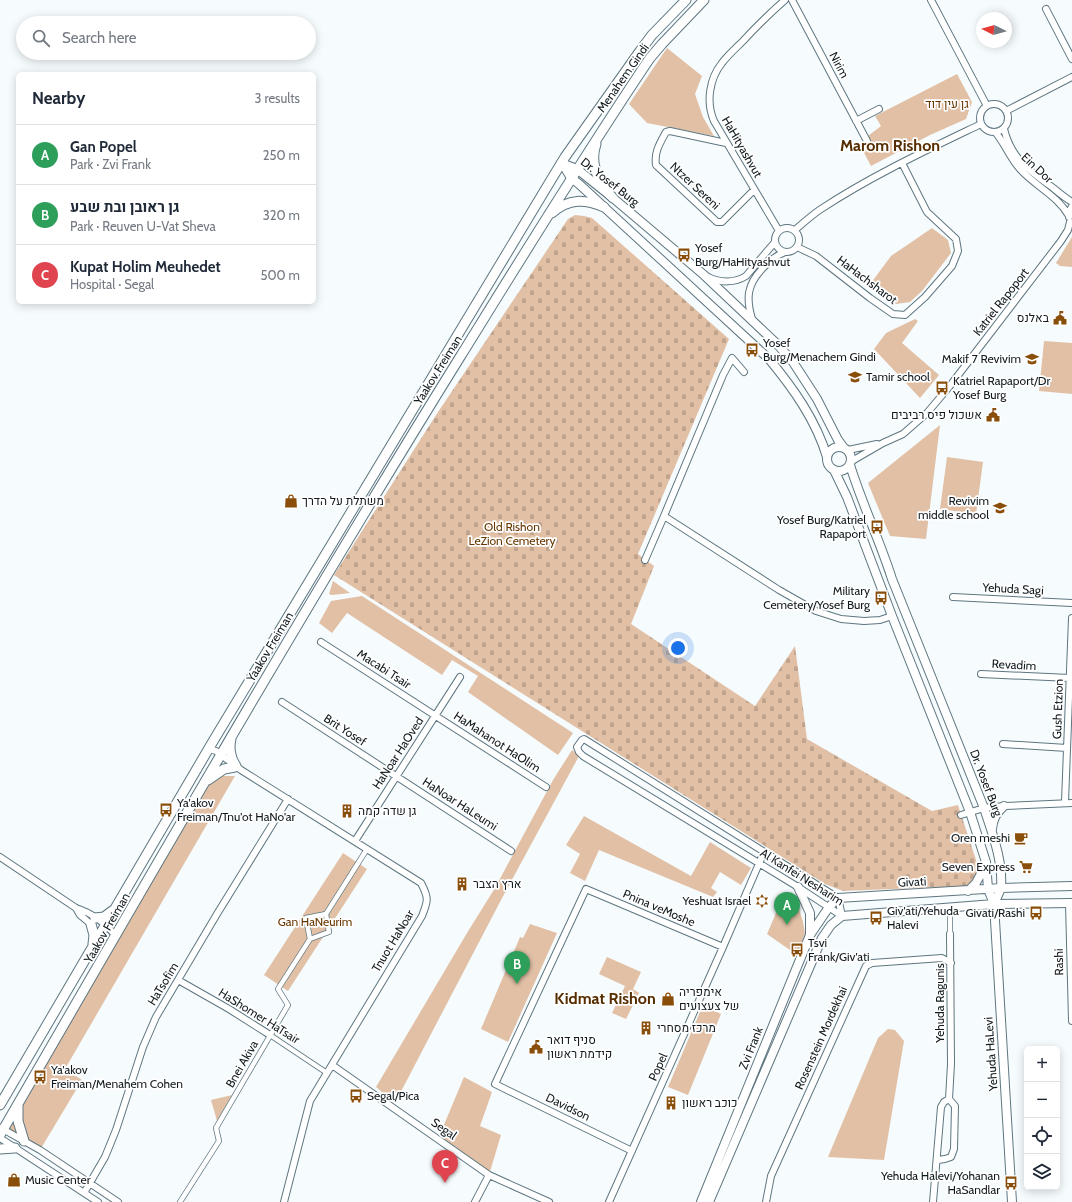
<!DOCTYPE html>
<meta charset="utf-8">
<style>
:root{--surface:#fff;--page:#f6f6f7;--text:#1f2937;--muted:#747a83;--line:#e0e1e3;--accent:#8a4e0b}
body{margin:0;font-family:Cabin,Heebo,sans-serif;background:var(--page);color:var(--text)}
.controls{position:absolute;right:12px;bottom:12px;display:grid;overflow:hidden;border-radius:6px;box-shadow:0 2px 10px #0003}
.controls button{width:36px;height:36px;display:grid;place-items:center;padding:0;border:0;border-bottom:1px solid var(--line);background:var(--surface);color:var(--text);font:20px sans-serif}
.compass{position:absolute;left:976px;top:12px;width:36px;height:36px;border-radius:50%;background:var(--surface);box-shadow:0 2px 10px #0003;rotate:276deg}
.you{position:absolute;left:678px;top:648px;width:14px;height:14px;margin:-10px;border:3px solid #fff;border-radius:50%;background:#1a73e8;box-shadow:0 0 0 6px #1a73e833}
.badge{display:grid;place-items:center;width:26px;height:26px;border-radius:50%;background:var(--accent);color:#fff;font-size:13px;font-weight:700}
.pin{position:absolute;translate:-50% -33px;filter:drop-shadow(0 1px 2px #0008)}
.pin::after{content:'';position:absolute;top:21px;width:14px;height:12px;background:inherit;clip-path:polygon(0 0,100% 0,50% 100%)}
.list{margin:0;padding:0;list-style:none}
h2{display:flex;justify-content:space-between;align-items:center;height:52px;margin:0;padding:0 16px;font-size:17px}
h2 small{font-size:13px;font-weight:400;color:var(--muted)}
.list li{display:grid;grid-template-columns:26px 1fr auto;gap:12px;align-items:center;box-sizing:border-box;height:60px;padding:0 16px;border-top:1px solid var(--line)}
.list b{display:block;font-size:15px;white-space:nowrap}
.list p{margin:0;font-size:13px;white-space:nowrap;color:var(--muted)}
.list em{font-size:13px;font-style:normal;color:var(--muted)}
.icon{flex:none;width:22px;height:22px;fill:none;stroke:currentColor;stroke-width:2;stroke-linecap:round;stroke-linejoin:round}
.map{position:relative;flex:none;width:1072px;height:1202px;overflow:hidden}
.search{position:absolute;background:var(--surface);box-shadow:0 2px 10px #0003;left:16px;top:16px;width:300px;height:44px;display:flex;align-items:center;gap:10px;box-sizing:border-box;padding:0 14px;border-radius:22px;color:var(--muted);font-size:15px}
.panel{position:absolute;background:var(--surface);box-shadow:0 2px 10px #0003;left:16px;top:72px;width:300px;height:232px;border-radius:6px}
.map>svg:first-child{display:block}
.cemetery{fill:url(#cemetery-stones)}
.park{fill:#e1c0a5}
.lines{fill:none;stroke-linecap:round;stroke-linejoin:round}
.pedestrian-casing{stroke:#5e7680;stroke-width:6}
.minor-casing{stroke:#5e7680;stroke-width:8}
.tertiary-casing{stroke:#5e7680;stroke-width:10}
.secondary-casing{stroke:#5e7680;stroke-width:11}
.pedestrian{stroke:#fff;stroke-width:4.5}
.minor{stroke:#fff;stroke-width:6}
.tertiary{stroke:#fff;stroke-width:8}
.secondary{stroke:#fff;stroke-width:9}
.labels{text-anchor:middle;stroke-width:3.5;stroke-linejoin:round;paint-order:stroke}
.street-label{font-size:12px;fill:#121b1f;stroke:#fff}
.park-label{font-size:12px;fill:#683700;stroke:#fff}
.poi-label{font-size:12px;fill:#121b1f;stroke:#fff;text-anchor:start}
.district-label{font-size:16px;font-weight:bold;fill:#562d00;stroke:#fff}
</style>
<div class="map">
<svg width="1072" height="1202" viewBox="0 0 1072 1202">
<defs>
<pattern id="cemetery-stones" width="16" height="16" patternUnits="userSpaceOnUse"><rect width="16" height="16" fill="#e1c0a5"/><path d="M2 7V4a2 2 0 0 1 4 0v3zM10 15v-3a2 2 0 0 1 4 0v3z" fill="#c0a48e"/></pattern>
</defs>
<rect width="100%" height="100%" fill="#f6fbfd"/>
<path class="cemetery" d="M575 215 584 216 592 218 729 339 638 554 654 566 631 624 755 706 795 646 807 739 932 811 958 805 978 866 975 878 967 886 843 891 825 884 334 575 438 412 568 219Z"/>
<path class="park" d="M667 48 702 76 695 94 703 117 714 136 647 123 629 104Z
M957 74 972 102 966 119 930 135 871 166 862 149 872 144 868 136 881 126 875 116Z
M932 228 948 240 951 253 922 291 910 302 896 304 871 283 891 256Z
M1072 237V267L1060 266 1056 263Z
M915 319 918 321 902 343 939 375 920 398 874 349 886 333Z
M1044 341 1072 343V394L1039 391Z
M940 425 926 539 890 536 868 483Z
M947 457 983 462 976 514 940 509Z
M333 581 350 593 332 595 329 594Z
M362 596 573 733 558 755 468 692 478 676 452 660 442 675 347 613 332 633 319 623 331 601Z
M572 750 579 756 501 900 395 1103 376 1087 467 933 495 888 553 780Z
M220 776H235L65 1069 82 1080 40 1150 4 1129 201 790Z
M584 816 691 876 710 842 751 868 741 885 720 872 711 888 717 892 713 897 599 850 585 881 570 873 580 854 566 845Z
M343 853 367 869 288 991 264 975Z
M785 892 796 899 803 922 805 933 797 955 767 934Z
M530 924 557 933 508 1042 481 1029 520 937 523 938Z
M607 957 641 972 633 989 639 993 626 1019 612 1013 625 986 599 974Z
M703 1005 721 1014 688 1095 668 1087Z
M888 1029 895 1030 904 1041 884 1160 828 1157 878 1038Z
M464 1077 492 1092 480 1126 501 1135 489 1175 438 1139Z
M232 1095 217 1121 211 1100Z"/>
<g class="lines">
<g class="pedestrian-casing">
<path id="pedestrian" d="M950 908V934
M310 939 306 918 326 914
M270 1035 327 1073
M180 1202 219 1141 216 1128 288 1005 278 989 310 939 329 932 326 914 367 849"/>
</g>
<g class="minor-casing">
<path id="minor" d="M792 0 867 141
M931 0 987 106
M1046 9 1072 59
M980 118a14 14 0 1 1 28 0a14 14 0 1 1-28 0Z
M1006 111 1072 77
M856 121 879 109
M1004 129C1011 158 1028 170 1052 187 1058 192 1065 198 1072 202
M996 133C1005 144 1010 158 1020 169 1035 186 1057 195 1069 216
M726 143 670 131 666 132C660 143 654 152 656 165L717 222H722L754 190
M1069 217V212L1072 206
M775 240a12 12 0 1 1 24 0a12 12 0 1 1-24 0Z
M795 230C803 223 812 215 821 209 871 176 927 150 981 124
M779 231 714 121C706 103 709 79 722 63 728 55 736 48 743 41 756 27 770 13 785 0
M797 247 816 256 870 298 893 314 905 315 925 297 952 266 958 251 956 239 927 212 902 163
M708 277C720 283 735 283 746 276L775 242
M752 319C746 298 747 285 762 269 770 261 775 256 785 252
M744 372 732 358 723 375 664 516 779 590 816 611 841 619 864 621 880 620 892 616
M848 450 877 444
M852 461 883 443 903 434 927 413 949 387 1061 241 1068 230 1070 222
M645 560 664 516
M953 597 1072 603
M321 642 546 787
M981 674 1070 678
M282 702 511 851
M584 739 838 898 842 916 798 887 583 756 579 752 577 747 582 740Z
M1003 744 1067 748
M209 749 216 751 241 770 421 883C429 898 428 901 422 916L310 1101 284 1202
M1065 802 1072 618
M961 815 984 808 1005 806 1072 803
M355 841 460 677
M0 857 76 908C92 913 105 923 116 936
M1069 903 1072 1021
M76 908 80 915 92 925
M178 980 229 1009 270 1035
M332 1065 489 1175 549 1202
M949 1099 951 1064 950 934
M1 1128 40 1150 118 1202
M0 1138 98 1202
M632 1151 495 1084 586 889 723 947
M938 1160 945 1159 951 1157 954 1149 955 1106 949 1099
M84 1193 105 1157 116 1130 143 1047 156 1017 217 914 288 799
M475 1202 489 1175
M609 1202 723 947 764 852
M766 1202 771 1176 866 966 872 963 942 958 951 963
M933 1202 941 1107 944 1102 949 1099"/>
</g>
<g class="tertiary-casing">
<path id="tertiary" d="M561 163 577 169 613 198 704 275 778 345 793 362 817 399 838 440 844 448
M562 163 571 178 579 184 769 359C793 388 816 420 827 457
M827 459a12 12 0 1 1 24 0a12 12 0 1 1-24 0Z
M850 465C862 504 880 541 892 579L984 808C992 833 1003 860 1001 887 1000 892 996 899 994 904
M834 470 847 497 892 616 970 812 986 862 988 889 994 904 1012 1202
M992 829C993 819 996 813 1004 806
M798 887 810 913V935
M968 891 976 883 985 866
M701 1202 810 935 829 907 838 898 1001 888 1072 886
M709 1202 822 938 831 925 842 916 994 904 1072 903"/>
</g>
<g class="secondary-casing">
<path id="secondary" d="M596 144C589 164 599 183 613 198
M552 213C569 198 585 199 604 207
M231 739C229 747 230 758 236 766
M208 780 224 769 235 767
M95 918 104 917 112 911
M91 924 94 935 93 944
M0 1105 212 743 551 180 565 157 640 51 652 35 686 0
M18 1105V1121L24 1141
M0 1135C151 874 301 613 460 357 522 257 584 156 650 58L662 44 704 0
M0 1149 15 1148"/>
</g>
<use href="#pedestrian" class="pedestrian"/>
<use href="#minor" class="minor"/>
<use href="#tertiary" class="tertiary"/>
<use href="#secondary" class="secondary"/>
</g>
<defs>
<g id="bus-bare" transform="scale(1.08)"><path d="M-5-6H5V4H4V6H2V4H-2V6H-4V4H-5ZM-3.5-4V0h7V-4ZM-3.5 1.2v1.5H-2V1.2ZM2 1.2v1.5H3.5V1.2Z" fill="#8a4e0b" stroke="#fff" stroke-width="2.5" paint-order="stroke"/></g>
<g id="civic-bare" transform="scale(1.08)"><path d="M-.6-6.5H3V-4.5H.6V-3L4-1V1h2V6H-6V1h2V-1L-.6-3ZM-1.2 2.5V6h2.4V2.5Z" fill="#8a4e0b" stroke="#fff" stroke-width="2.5" paint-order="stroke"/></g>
<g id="school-bare" transform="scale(1.08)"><path d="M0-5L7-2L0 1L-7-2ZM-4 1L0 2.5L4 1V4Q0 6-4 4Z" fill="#8a4e0b" stroke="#fff" stroke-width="2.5" paint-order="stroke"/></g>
<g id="shop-bare" transform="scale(1.08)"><path d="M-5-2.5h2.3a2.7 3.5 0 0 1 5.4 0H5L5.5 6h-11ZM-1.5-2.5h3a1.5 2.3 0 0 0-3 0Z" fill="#8a4e0b" stroke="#fff" stroke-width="2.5" paint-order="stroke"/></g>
<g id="building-bare" transform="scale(1.08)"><path d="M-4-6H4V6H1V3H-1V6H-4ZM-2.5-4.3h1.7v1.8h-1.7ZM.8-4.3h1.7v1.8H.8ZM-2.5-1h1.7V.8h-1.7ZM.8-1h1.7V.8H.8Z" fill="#8a4e0b" stroke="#fff" stroke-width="2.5" paint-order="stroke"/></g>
<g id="cafe-bare" transform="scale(1.08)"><path d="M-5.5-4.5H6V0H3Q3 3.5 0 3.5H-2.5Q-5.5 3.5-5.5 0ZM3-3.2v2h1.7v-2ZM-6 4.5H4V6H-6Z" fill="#8a4e0b" stroke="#fff" stroke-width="2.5" paint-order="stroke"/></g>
<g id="supermarket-bare" transform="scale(1.08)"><path d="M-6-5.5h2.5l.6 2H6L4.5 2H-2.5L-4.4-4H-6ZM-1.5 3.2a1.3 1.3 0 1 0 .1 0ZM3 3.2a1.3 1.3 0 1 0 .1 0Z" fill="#8a4e0b" stroke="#fff" stroke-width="2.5" paint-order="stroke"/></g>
<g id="synagogue-bare" transform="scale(1.08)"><path d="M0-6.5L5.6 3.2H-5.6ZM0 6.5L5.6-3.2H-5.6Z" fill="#8a4e0b" stroke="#fff" stroke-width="2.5" paint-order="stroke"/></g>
</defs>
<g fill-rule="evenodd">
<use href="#bus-bare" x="684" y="255"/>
<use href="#civic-bare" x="1060" y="318"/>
<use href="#bus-bare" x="752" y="350"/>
<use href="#school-bare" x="1032" y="359"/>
<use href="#school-bare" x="855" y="377"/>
<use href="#bus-bare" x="942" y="388"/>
<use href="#civic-bare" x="993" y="415"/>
<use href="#shop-bare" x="291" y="501"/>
<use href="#school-bare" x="1000" y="508"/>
<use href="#bus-bare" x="877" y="527"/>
<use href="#bus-bare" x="881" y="598"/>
<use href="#bus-bare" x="166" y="810"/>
<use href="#building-bare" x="347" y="811"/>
<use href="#cafe-bare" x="1021" y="838"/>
<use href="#supermarket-bare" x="1026" y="867"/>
<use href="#building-bare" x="462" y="884"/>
<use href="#synagogue-bare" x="762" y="901"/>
<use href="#bus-bare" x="1036" y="913"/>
<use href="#bus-bare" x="876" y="918"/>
<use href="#bus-bare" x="797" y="950"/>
<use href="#shop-bare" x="668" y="999"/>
<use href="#building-bare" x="646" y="1028"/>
<use href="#civic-bare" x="536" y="1047"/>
<use href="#bus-bare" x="40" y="1077"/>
<use href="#bus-bare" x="356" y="1096"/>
<use href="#building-bare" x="671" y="1103"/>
<use href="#shop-bare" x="14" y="1180"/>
<use href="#bus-bare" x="1011" y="1183"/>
</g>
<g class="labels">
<g class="street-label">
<text transform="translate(839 65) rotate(62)" y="4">Nirim</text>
<text transform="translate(623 78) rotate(-55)" y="4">Menahem Gindi</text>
<text transform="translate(742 147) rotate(60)" y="4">HaHityashvut</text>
<text transform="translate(1037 168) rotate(43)" y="4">Ein Dor</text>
<text transform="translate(610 182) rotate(38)" y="4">Dr. Yosef Burg</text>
<text transform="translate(695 186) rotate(43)" y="4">Ntzer Sereni</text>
<text transform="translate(867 280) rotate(37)" y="4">HaHachsharot</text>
<text transform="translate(1001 302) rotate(-52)" y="4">Katriel Rapoport</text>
<text transform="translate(438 370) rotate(-58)" y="4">Yaakov Freiman</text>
<text transform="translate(1013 589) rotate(3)" y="4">Yehuda Sagi</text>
<text transform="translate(270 647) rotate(-59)" y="4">Yaakov Freiman</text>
<text transform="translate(1014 665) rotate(3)" y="4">Revadim</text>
<text transform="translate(384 669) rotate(33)" y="4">Macabi Tsair</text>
<text transform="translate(1058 709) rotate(-88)" y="4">Gush Etzion</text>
<text transform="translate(345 730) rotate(33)" y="4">Brit Yosef</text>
<text transform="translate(497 742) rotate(33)" y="4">HaMahanot HaOlim</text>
<text transform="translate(398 753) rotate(-57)" y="4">HaNoar HaOved</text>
<text transform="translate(986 783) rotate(69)" y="4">Dr. Yosef Burg</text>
<text transform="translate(460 804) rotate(33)" y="4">HaNoar HaLeumi</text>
<text transform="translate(802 877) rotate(32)" y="4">Al Kanfei Nesharim</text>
<text transform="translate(912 882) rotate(-3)" y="4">Givati</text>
<text transform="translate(659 908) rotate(23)" y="4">Pnina veMoshe</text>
<text transform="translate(107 928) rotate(-60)" y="4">Yaakov Freiman</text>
<text transform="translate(393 941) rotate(-59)" y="4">Tnuot HaNoar</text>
<text transform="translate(1059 962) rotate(-91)" y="4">Rashi</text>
<text transform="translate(163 984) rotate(-59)" y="4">HaTsofim</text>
<text transform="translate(940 1003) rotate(-90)" y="4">Yehuda Ragunis</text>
<text transform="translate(259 1016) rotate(32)" y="4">HaShomer HaTsair</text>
<text transform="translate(821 1038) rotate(-66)" y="4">Rosenstein Mordekhai</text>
<text transform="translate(751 1048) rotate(-68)" y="4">Zvi Frank</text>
<text transform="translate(991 1054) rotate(-94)" y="4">Yehuda HaLevi</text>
<text transform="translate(242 1064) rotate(-60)" y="4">Bnei Akiva</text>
<text transform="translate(658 1067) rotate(-66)" y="4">Popel</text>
<text transform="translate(568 1107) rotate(26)" y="4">Davidson</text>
<text transform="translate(444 1129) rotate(35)" y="4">Segal</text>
</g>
<g class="park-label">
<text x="947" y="108">גן עין דוד</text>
<text x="512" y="531">Old Rishon<tspan x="512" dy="14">LeZion Cemetery</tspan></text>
<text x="315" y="926">Gan HaNeurim</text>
</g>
<g class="poi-label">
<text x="695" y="252">Yosef<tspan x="695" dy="14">Burg/HaHityashvut</tspan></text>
<text x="1049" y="322" text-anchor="end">באלנס</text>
<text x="763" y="347">Yosef<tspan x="763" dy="14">Burg/Menachem Gindi</tspan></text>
<text x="1021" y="363" text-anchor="end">Makif 7 Revivim</text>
<text x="866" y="381">Tamir school</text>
<text x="953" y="385">Katriel Rapaport/Dr<tspan x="953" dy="14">Yosef Burg</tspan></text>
<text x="982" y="419" text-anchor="end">אשכול פיס רביבים</text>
<text x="302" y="505">משתלת על הדרך</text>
<text x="989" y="505" text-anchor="end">Revivim<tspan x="989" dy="14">middle school</tspan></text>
<text x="866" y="524" text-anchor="end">Yosef Burg/Katriel<tspan x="866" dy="14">Rapaport</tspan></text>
<text x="870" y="595" text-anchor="end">Military<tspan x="870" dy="14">Cemetery/Yosef Burg</tspan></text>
<text x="177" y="807">Ya'akov<tspan x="177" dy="14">Freiman/Tnu'ot HaNo'ar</tspan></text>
<text x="358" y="815">גן שדה קמה</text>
<text x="1010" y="842" text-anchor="end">Oren meshi</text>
<text x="1015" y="871" text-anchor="end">Seven Express</text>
<text x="473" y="888">ארץ הצבר</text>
<text x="751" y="905" text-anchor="end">Yeshuat Israel</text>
<text x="887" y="915">Giv'ati/Yehuda<tspan x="887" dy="14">Halevi</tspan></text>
<text x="1025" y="917" text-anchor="end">Givati/Rashi</text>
<text x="808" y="947">Tsvi<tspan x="808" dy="14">Frank/Giv'ati</tspan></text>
<text x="679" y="996">אימפריה<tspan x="679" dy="14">של צעצועים</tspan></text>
<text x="657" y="1032">מרכז מסחרי</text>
<text x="547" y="1044">סניף דואר<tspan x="547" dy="14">קידמת ראשון</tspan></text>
<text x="51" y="1074">Ya'akov<tspan x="51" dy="14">Freiman/Menahem Cohen</tspan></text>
<text x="367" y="1100">Segal/Pica</text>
<text x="682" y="1107">כוכב ראשון</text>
<text x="1000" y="1180" text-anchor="end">Yehuda Halevi/Yohanan<tspan x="1000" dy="14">HaSandlar</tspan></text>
<text x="25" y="1184">Music Center</text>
</g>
<g class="district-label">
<text x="890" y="151">Marom Rishon</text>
<text x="605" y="1004">Kidmat Rishon</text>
</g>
</g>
</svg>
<div class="controls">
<button>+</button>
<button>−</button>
<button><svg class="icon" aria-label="locate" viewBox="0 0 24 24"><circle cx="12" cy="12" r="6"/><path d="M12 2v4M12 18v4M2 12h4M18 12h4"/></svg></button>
<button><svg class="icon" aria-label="layers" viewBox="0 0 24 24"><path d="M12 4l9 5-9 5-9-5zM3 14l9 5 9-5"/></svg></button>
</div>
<svg class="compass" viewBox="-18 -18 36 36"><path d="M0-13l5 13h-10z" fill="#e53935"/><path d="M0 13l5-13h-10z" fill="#747a83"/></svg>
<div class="you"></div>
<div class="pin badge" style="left:787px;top:925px;background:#2e9e5b">A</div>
<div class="pin badge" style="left:517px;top:984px;background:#2e9e5b">B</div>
<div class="pin badge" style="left:445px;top:1183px;background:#e0444e">C</div>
<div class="search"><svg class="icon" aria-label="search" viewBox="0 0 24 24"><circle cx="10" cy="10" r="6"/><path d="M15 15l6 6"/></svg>Search here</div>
<section class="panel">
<h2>Nearby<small>3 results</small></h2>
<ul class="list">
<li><span class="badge" style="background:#2e9e5b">A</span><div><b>Gan Popel</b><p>Park · Zvi Frank</p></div><em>250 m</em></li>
<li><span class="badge" style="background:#2e9e5b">B</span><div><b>גן ראובן ובת שבע</b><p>Park · Reuven U-Vat Sheva</p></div><em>320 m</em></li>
<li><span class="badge" style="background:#e0444e">C</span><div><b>Kupat Holim Meuhedet</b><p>Hospital · Segal</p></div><em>500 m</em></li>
</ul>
</section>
</div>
